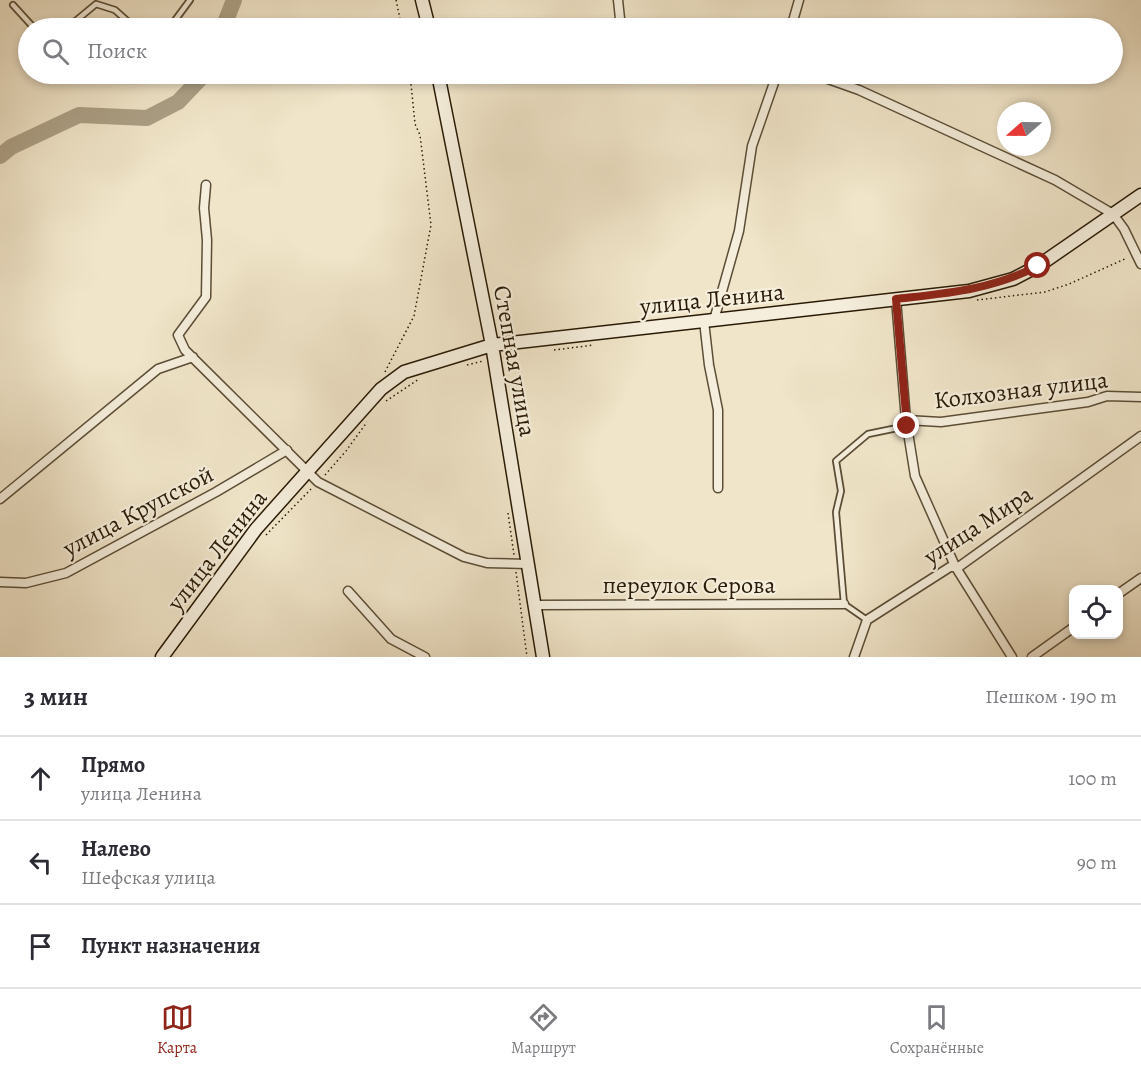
<!DOCTYPE html>
<html lang="ru">
<meta charset="utf-8">
<style>
:root{--surface:#fff;--page:#f7f7f7;--text:#2b2b33;--muted:#7c7c81;--line:#e1e1e2;--accent:#8f2418}
body{margin:0;font-family:Alegreya,serif;background:var(--page);color:var(--text)}
.controls{position:absolute;right:18px;bottom:18px;display:grid;overflow:hidden;border-radius:12px;box-shadow:0 3px 9px #0003}
.controls button{width:54px;height:54px;display:grid;place-items:center;padding:0;border:0;border-bottom:2px solid var(--line);background:var(--surface);color:var(--text);font:30px sans-serif}
.compass{position:absolute;left:997px;top:102px;width:54px;height:54px;border-radius:50%;background:var(--surface);box-shadow:0 3px 9px #0003;rotate:250deg}
.stop{position:absolute;width:18px;height:18px;margin:-14px;border:4px solid #8f2418;border-radius:50%;background:#fff}
.stop.end{background:#8f2418;border-color:#fff;box-shadow:0 2px 6px #0008}
.list{margin:0;padding:0;list-style:none}
h2{display:flex;justify-content:space-between;align-items:center;height:78px;margin:0;padding:0 24px;font-size:26px}
h2 small{font-size:20px;font-weight:400;color:var(--muted)}
.list li{display:grid;grid-template-columns:39px 1fr auto;gap:18px;align-items:center;box-sizing:border-box;height:84px;padding:0 24px;border-top:2px solid var(--line)}
.list b{display:block;font-size:22px;white-space:nowrap}
.list p{margin:0;font-size:20px;white-space:nowrap;color:var(--muted)}
.list em{font-size:20px;font-style:normal;color:var(--muted)}
.icon{flex:none;width:33px;height:33px;fill:none;stroke:currentColor;stroke-width:2;stroke-linecap:round;stroke-linejoin:round}
.map{position:relative;flex:none;width:1141px;height:657px;overflow:hidden}
.search{position:absolute;background:var(--surface);box-shadow:0 3px 9px #0003;left:18px;right:18px;top:18px;height:66px;display:flex;align-items:center;gap:15px;box-sizing:border-box;padding:0 21px;border-radius:33px;color:var(--muted);font-size:22px}
.sheet{height:330px;background:var(--surface)}
nav{display:flex;justify-content:space-around;align-items:center;box-sizing:border-box;height:84px;border-top:2px solid var(--line);background:var(--surface);font-size:16px;color:var(--muted)}
nav a{display:grid;justify-items:center;gap:3px}
nav .on{color:var(--accent)}
.map>svg:first-child{display:block}
.lines{fill:none;stroke-linecap:round;stroke-linejoin:round}
.river{stroke:#aca086;stroke-width:16}
.lane-casing{stroke:#5b4d36;stroke-width:8}
.street-casing{stroke:#5b4d36;stroke-width:11}
.secondary-casing{stroke:#291a05;stroke-width:15}
.path{stroke:#291a05;stroke-width:1.5;stroke-dasharray:1.5 3;stroke-linecap:butt}
.lane{stroke:#f5eedc;stroke-width:4.5}
.street{stroke:#f5eedc;stroke-width:8}
.secondary{stroke:#f5eedc;stroke-width:12}
.route{stroke:#8f2418;stroke-width:8}
.labels{text-anchor:middle;stroke-width:4.5;stroke-linejoin:round;paint-order:stroke}
.street-label{font-size:24px;fill:#291a05;stroke:#f5eedc}
</style>
<div class="map">
<svg width="1141" height="657" viewBox="0 0 1141 657">
<rect width="100%" height="100%" fill="#f0e5c9"/>
<filter id="stains"><feTurbulence type="fractalNoise" baseFrequency=".00333" numOctaves="4"/><feColorMatrix values="0 0 0 0 .2 0 0 0 0 .09 0 0 0 0 .02 0 0 0 .5 -.17"/></filter>
<radialGradient id="worn" r=".72"><stop offset=".6" stop-color="#630" stop-opacity="0"/><stop offset="1" stop-color="#630" stop-opacity=".3"/></radialGradient>
<g class="lines">
<path class="river" d="M223 28 234 0
M0 156 11 147 79 115 147 118 178 102 199 80 203 74"/>
<g class="lane-casing">
<path id="lane" d="M13 5 34 28
M67 28 96 4 115 10 135 28
M162 28 173 23 190 0
M867 620 844 604 836 512 841 491 836 461 868 434 907 426"/>
</g>
<g class="street-casing">
<path id="street" d="M618 0 621 28
M791 28 799 0
M814 74 859 90 1055 180 1113 214 1124 229 1141 264
M206 185 204 208 207 240 206 297 178 335 185 350 318 482 464 557 487 563 528 564
M896 299 906 420 915 476 955 566 1012 657
M714 320 739 231 752 146 777 74
M704 321 709 365 718 410V488
M906 420 941 422 1088 402 1107 396 1141 397
M0 499 158 369 193 357
M0 582 26 583 66 573 216 492 287 450
M348 591 391 639 425 657
M1118 594 1141 578
M535 605 844 604
M854 657 867 620 950 567 960 566 1141 436
M1032 657 1074 627"/>
</g>
<g class="secondary-casing">
<path id="secondary" d="M422 0 429 28
M438 74 492 345 543 657
M162 657 256 529 381 389 404 372 492 345 969 291 1013 279 1038 266 1141 195"/>
</g>
<path class="path" d="M396 0 402 28
M977 300 1045 292 1069 284 1127 258
M554 350 594 345
M504 358 514 354
M467 365 483 361
M385 372 414 316 431 225 420 135 415 124 410 74
M386 401 419 379
M325 475 346 451 367 422
M508 513 514 555
M266 535 311 489
M516 572 527 657"/>
<use href="#lane" class="lane"/>
<use href="#street" class="street"/>
<use href="#secondary" class="secondary"/>
</g>
<g class="lines">
<path class="route" d="M907 426 896 299C948 293 990 290 1038 266"/>
</g>
<g class="labels">
<g class="street-label">
<text transform="translate(712 299) rotate(-6)" y="8">улица Ленина</text>
<text transform="translate(515 361) rotate(80)" y="8">Степная улица</text>
<text transform="translate(1021 390) rotate(-7)" y="8">Колхозная улица</text>
<text transform="translate(138 511) rotate(-28)" y="8">улица Крупской</text>
<text transform="translate(978 525) rotate(-33)" y="8">улица Мира</text>
<text transform="translate(217 550) rotate(-52)" y="8">улица Ленина</text>
<text x="689" y="593">переулок Серова</text>
</g>
</g>
<rect width="100%" height="100%" filter="url(#stains)"/>
<rect width="100%" height="100%" fill="url(#worn)"/>
</svg>
<div class="controls">
<button><svg class="icon" aria-label="locate" viewBox="0 0 24 24"><circle cx="12" cy="12" r="6"/><path d="M12 2v4M12 18v4M2 12h4M18 12h4"/></svg></button>
</div>
<svg class="compass" viewBox="-18 -18 36 36"><path d="M0-13l5 13h-10z" fill="#e53935"/><path d="M0 13l5-13h-10z" fill="#7c7c81"/></svg>
<div class="stop" style="left:1038px;top:266px"></div>
<div class="stop end" style="left:907px;top:426px"></div>
<div class="search"><svg class="icon" aria-label="search" viewBox="0 0 24 24"><circle cx="10" cy="10" r="6"/><path d="M15 15l6 6"/></svg>Поиск</div>
</div>
<section class="sheet">
<h2>3 мин<small>Пешком · 190 m</small></h2>
<ul class="list">
<li><svg class="icon" aria-label="ahead" viewBox="0 0 24 24"><path d="M12 20V5M6 11l6-6 6 6"/></svg><div><b>Прямо</b><p>улица Ленина</p></div><em>100 m</em></li>
<li><svg class="icon" aria-label="left" viewBox="0 0 24 24"><path d="M17 20v-9H6M10 6l-5 5 5 5"/></svg><div><b>Налево</b><p>Шефская улица</p></div><em>90 m</em></li>
<li><svg class="icon" aria-label="arrive" viewBox="0 0 24 24"><path d="M6 21V4h12l-3 4 3 4H6"/></svg><div><b>Пункт назначения</b></div></li>
</ul>
</section>
<nav>
<a class="on"><svg class="icon" aria-label="map" viewBox="0 0 24 24"><path d="M3 6l6-2 6 2 6-2v14l-6 2-6-2-6 2zM9 4v14M15 6v14"/></svg>Карта</a>
<a><svg class="icon" aria-label="directions" viewBox="0 0 24 24"><path d="M12 3l9 9-9 9-9-9zM9 14v-3h6M13 9l2 2-2 2"/></svg>Маршрут</a>
<a><svg class="icon" aria-label="saved" viewBox="0 0 24 24"><path d="M7 4h10v16l-5-4-5 4z"/></svg>Сохранённые</a>
</nav>
